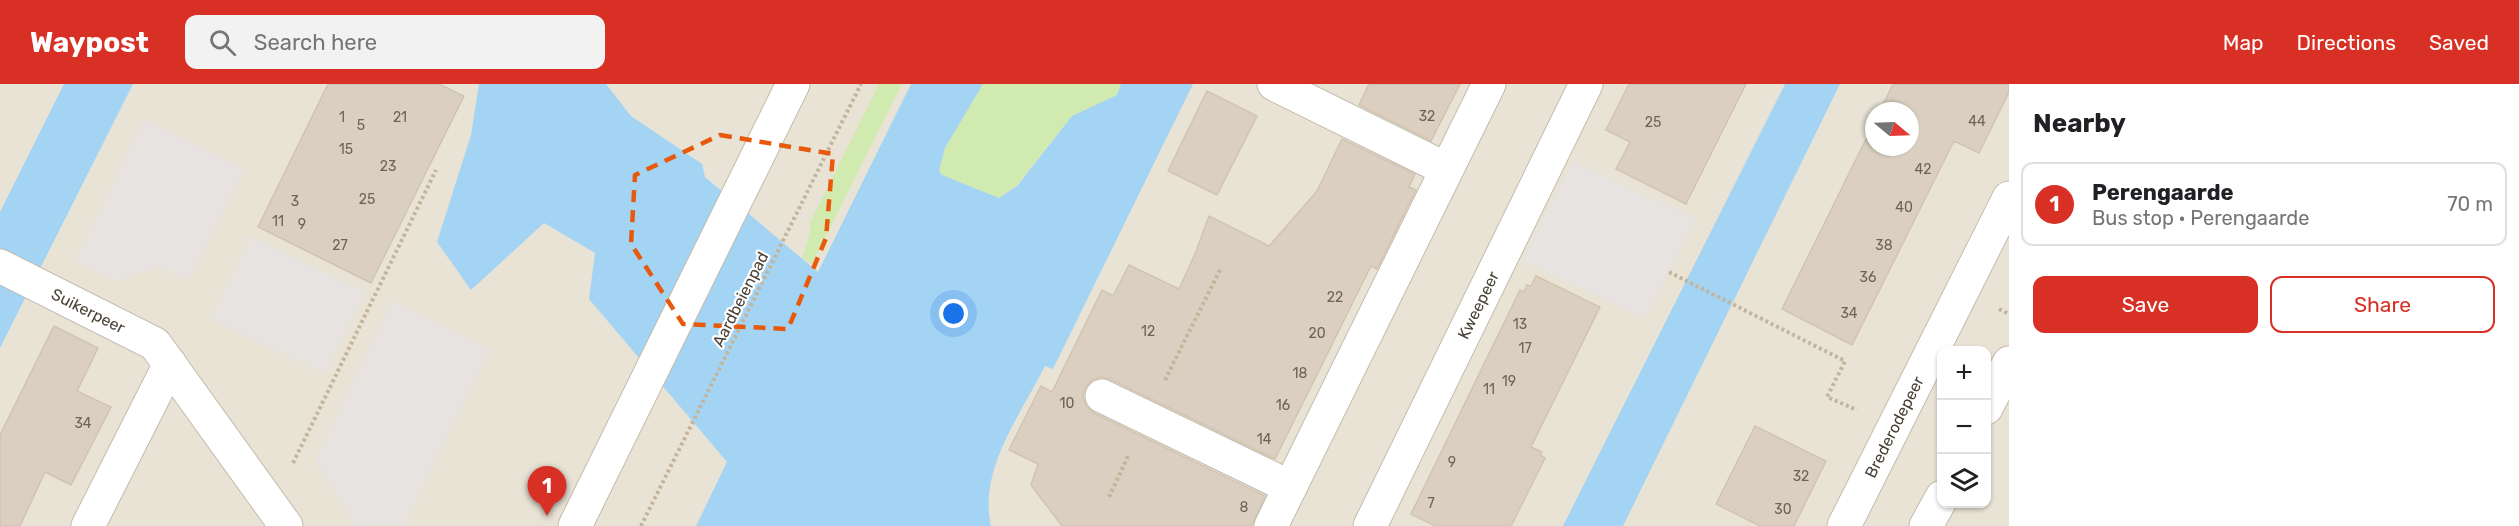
<!DOCTYPE html>
<meta charset="utf-8">
<style>
:root{--surface:#fff;--page:#f2f2f2;--text:#202124;--muted:#757577;--line:#e0e0e0;--accent:#d93025}
body{margin:0;font-family:Rubik,sans-serif;background:var(--page);color:var(--text)}
.controls{position:absolute;right:18px;bottom:18px;display:grid;overflow:hidden;border-radius:12px;box-shadow:0 2px 4px #0004}
.controls button{width:54px;height:54px;display:grid;place-items:center;padding:0;border:0;border-bottom:2px solid var(--line);background:var(--surface);color:var(--text);font:30px sans-serif}
.compass{position:absolute;left:1865px;top:18px;width:54px;height:54px;border-radius:50%;background:var(--surface);box-shadow:0 2px 4px #0004;rotate:109deg}
.you{position:absolute;left:954px;top:230px;width:21px;height:21px;margin:-15px;border:4px solid #fff;border-radius:50%;background:#1a73e8;box-shadow:0 0 0 9px #1a73e833}
.badge{display:grid;place-items:center;width:39px;height:39px;border-radius:50%;background:var(--accent);color:#fff;font-size:20px;font-weight:700}
.pin{position:absolute;translate:-50% -50px;filter:drop-shadow(0 2px 3px #0008)}
.pin::after{content:'';position:absolute;top:32px;width:21px;height:18px;background:inherit;clip-path:polygon(0 0,100% 0,50% 100%)}
.list{margin:0;padding:0;list-style:none}
h2{display:flex;justify-content:space-between;align-items:center;height:78px;margin:0;padding:0 24px;font-size:26px}
h2 small{font-size:20px;font-weight:400;color:var(--muted)}
.list li{display:grid;grid-template-columns:39px 1fr auto;gap:18px;align-items:center;box-sizing:border-box;height:84px;margin:0 12px 12px;padding:0 12px;border:2px solid var(--line);border-radius:12px}
.list b{display:block;font-size:22px;white-space:nowrap}
.list p{margin:0;font-size:20px;white-space:nowrap;color:var(--muted)}
.list em{font-size:20px;font-style:normal;color:var(--muted)}
.actions{display:flex;gap:12px;padding:18px 24px}
.actions a{flex:1;padding:14px 0;border:2px solid var(--accent);border-radius:12px;text-align:center;font-size:21px;color:var(--accent)}
.actions .main{background:var(--accent);color:#fff}
.icon{flex:none;width:33px;height:33px;fill:none;stroke:currentColor;stroke-width:2;stroke-linecap:round;stroke-linejoin:round}
.map{position:relative;flex:none;width:2009px;height:442px;overflow:hidden}
header{display:flex;align-items:center;gap:36px;box-sizing:border-box;height:84px;padding:0 30px;background:var(--accent);color:#fff}
header strong{font-size:28px}
nav{display:flex;gap:33px;margin-inline-start:auto;font-size:21px}
.search{width:420px;height:54px;background:var(--page);display:flex;align-items:center;gap:15px;box-sizing:border-box;padding:0 21px;border-radius:12px;color:var(--muted);font-size:22px}
main{display:flex}
aside{flex:1;background:var(--surface)}
.map>svg:first-child{display:block}
.residential{fill:#e9e3d6;fill-rule:evenodd}
.green{fill:#d1eab0}
.parking{fill:#e6e3e0}
.water{fill:#a3d4f3}
.building{fill:#dacfc0;stroke:#d2c4b0;stroke-width:1.5}
.lines{fill:none;stroke-linecap:round;stroke-linejoin:round}
.street-casing{stroke:#c4bbad;stroke-width:35}
.path{stroke:#c3b49b;stroke-width:4;stroke-dasharray:3 3;stroke-linecap:butt}
.street{stroke:#fff;stroke-width:33}
.marked{fill:none;stroke:#e8590c;stroke-width:4.5;stroke-dasharray:12 8;stroke-linejoin:round}
.labels{text-anchor:middle;stroke-width:4.5;stroke-linejoin:round;paint-order:stroke}
.number-label{font-size:14px;fill:#6d6458}
.street-label{font-size:16px;fill:#494136;stroke:#fff}
</style>
<header>
<strong>Waypost</strong>
<div class="search"><svg class="icon" aria-label="search" viewBox="0 0 24 24"><circle cx="10" cy="10" r="6"/><path d="M15 15l6 6"/></svg>Search here</div>
<nav><a>Map</a><a>Directions</a><a>Saved</a></nav>
</header>
<main>
<div class="map">
<svg width="2009" height="442" viewBox="0 0 2009 442">
<rect width="100%" height="100%" fill="#f5f1e8"/>
<path class="residential" d="M0 0H2009V442H0ZM1874 27H1910V63H1874ZM1942 266H1986V420H1942Z"/>
<path class="green" d="M879 0H902L812 180 802 174 810 150V139Z
M983 0H1121L1117 11 1072 32 1016 102 999 114 942 91 939 87 945 64Z"/>
<path class="parking" d="M144 35 244 85 189 196 157 183 116 197 75 176Z
M1573 77 1696 135 1645 235 1522 177Z
M251 152 366 208 325 290 210 234Z
M392 217 490 265 404 442H356L315 376Z"/>
<path class="water" d="M64 0H133L0 264V128Z
M479 0H606L631 32 702 80 705 93 818 188 911 0H983L945 64 939 87 942 91 999 114 1017 102 1072 32 1117 11 1121 0H1193L1053 285 1045 282C1021 330 978 386 991 442H696L727 378 589 215 595 169 544 139 471 206 437 158 471 51Z
M1785 0H1840L1623 442H1563Z"/>
<path class="building" d="M328 0H439L464 12 371 199 258 143Z
M1369 0H1460L1431 57 1359 21Z
M1629 0H1746L1686 120 1616 85 1630 58 1606 46Z
M1893 0H2009V8L1979 69 1954 57 1852 261 1782 225 1874 39V63H1910V27H1880Z
M1207 7 1257 32 1217 111 1168 87Z
M1342 55 1415 90 1409 103 1416 106 1377 185 1371 182 1275 375 1110 295 1101 293 1092 296 1085 304 1083 313 1086 322 1094 329 1265 412 1252 442H1062L1031 401 1038 380 1009 366 1041 302 1052 308 1102 206 1113 212 1129 181 1179 205 1195 170 1209 132 1269 162 1317 107Z
M1536 192 1600 223 1531 363 1542 368 1540 371 1545 374 1511 442H1435L1411 430 1520 206 1524 208 1527 201 1531 202Z
M54 242 98 264 77 307 111 323 71 401 45 388 20 442H0V351Z
M1755 342 1826 377 1794 442H1760L1716 420Z"/>
<g class="lines">
<g class="street-casing">
<g id="street">
<path d="M1274 0 1446 85"/>
<path id="s1" d="M0 182 155 260 286 442"/>
<path d="M1102 312 1290 403"/>
<path d="M1986 324 2009 279"/>
<path d="M88 442 170 280"/>
<path d="M575 442 793 0"/>
<path d="M1271 442 1489 0"/>
<path id="s2" d="M1370 442 1586 0"/>
<path id="s3" d="M1844 442 2009 114"/>
<path d="M1926 442 1942 413"/>
</g>
</g>
<path class="path" d="M1669 188 1845 277 1827 313 1857 326
M1999 225 2009 230
M1165 296 1220 186
M293 379 436 86
M1109 413 1129 370
M641 442 861 0"/>
<use href="#street" class="street"/>
</g>
<path class="marked" d="M720 51 833 70 826 154 788 245 683 240 631 160 635 91Z"/>
<g class="labels">
<g class="number-label">
<text x="1427" y="37">32</text>
<text x="342" y="38">1</text>
<text x="400" y="38">21</text>
<text x="1977" y="42">44</text>
<text x="1653" y="43">25</text>
<text x="361" y="46">5</text>
<text x="346" y="70">15</text>
<text x="388" y="87">23</text>
<text x="1923" y="90">42</text>
<text x="367" y="120">25</text>
<text x="295" y="122">3</text>
<text x="1904" y="128">40</text>
<text x="278" y="142">11</text>
<text x="302" y="145">9</text>
<text x="340" y="166">27</text>
<text x="1884" y="166">38</text>
<text x="1868" y="198">36</text>
<text x="1335" y="218">22</text>
<text x="1849" y="234">34</text>
<text x="1520" y="245">13</text>
<text x="1148" y="252">12</text>
<text x="1317" y="254">20</text>
<text x="1525" y="269">17</text>
<text x="1300" y="294">18</text>
<text x="1509" y="302">19</text>
<text x="1489" y="310">11</text>
<text x="1067" y="324">10</text>
<text x="1283" y="326">16</text>
<text x="83" y="344">34</text>
<text x="1264" y="360">14</text>
<text x="1452" y="383">9</text>
<text x="1801" y="397">32</text>
<text x="1431" y="424">7</text>
<text x="1244" y="428">8</text>
<text x="1783" y="430">30</text>
</g>
<g class="street-label">
<text transform="translate(740 215) rotate(-63)" y="6">Aardbeienpad</text>
<text dy="6" stroke="none"><textPath href="#s2" startOffset="246">Kweepeer</textPath></text>
<text dy="6" stroke="none"><textPath href="#s1" startOffset="99">Suikerpeer</textPath></text>
<text dy="6" stroke="none"><textPath href="#s3" startOffset="111">Brederodepeer</textPath></text>
</g>
</g>
</svg>
<div class="controls">
<button>+</button>
<button>−</button>
<button><svg class="icon" aria-label="layers" viewBox="0 0 24 24"><path d="M12 4l9 5-9 5-9-5zM3 14l9 5 9-5"/></svg></button>
</div>
<svg class="compass" viewBox="-18 -18 36 36"><path d="M0-13l5 13h-10z" fill="#e53935"/><path d="M0 13l5-13h-10z" fill="#757577"/></svg>
<div class="you"></div>
<div class="pin badge" style="left:547px;top:432px">1</div>
</div>
<aside>
<h2>Nearby<small></small></h2>
<ul class="list">
<li><span class="badge">1</span><div><b>Perengaarde</b><p>Bus stop · Perengaarde</p></div><em>70 m</em></li>
</ul>
<div class="actions"><a class="main">Save</a><a>Share</a></div>
</aside>
</main>
